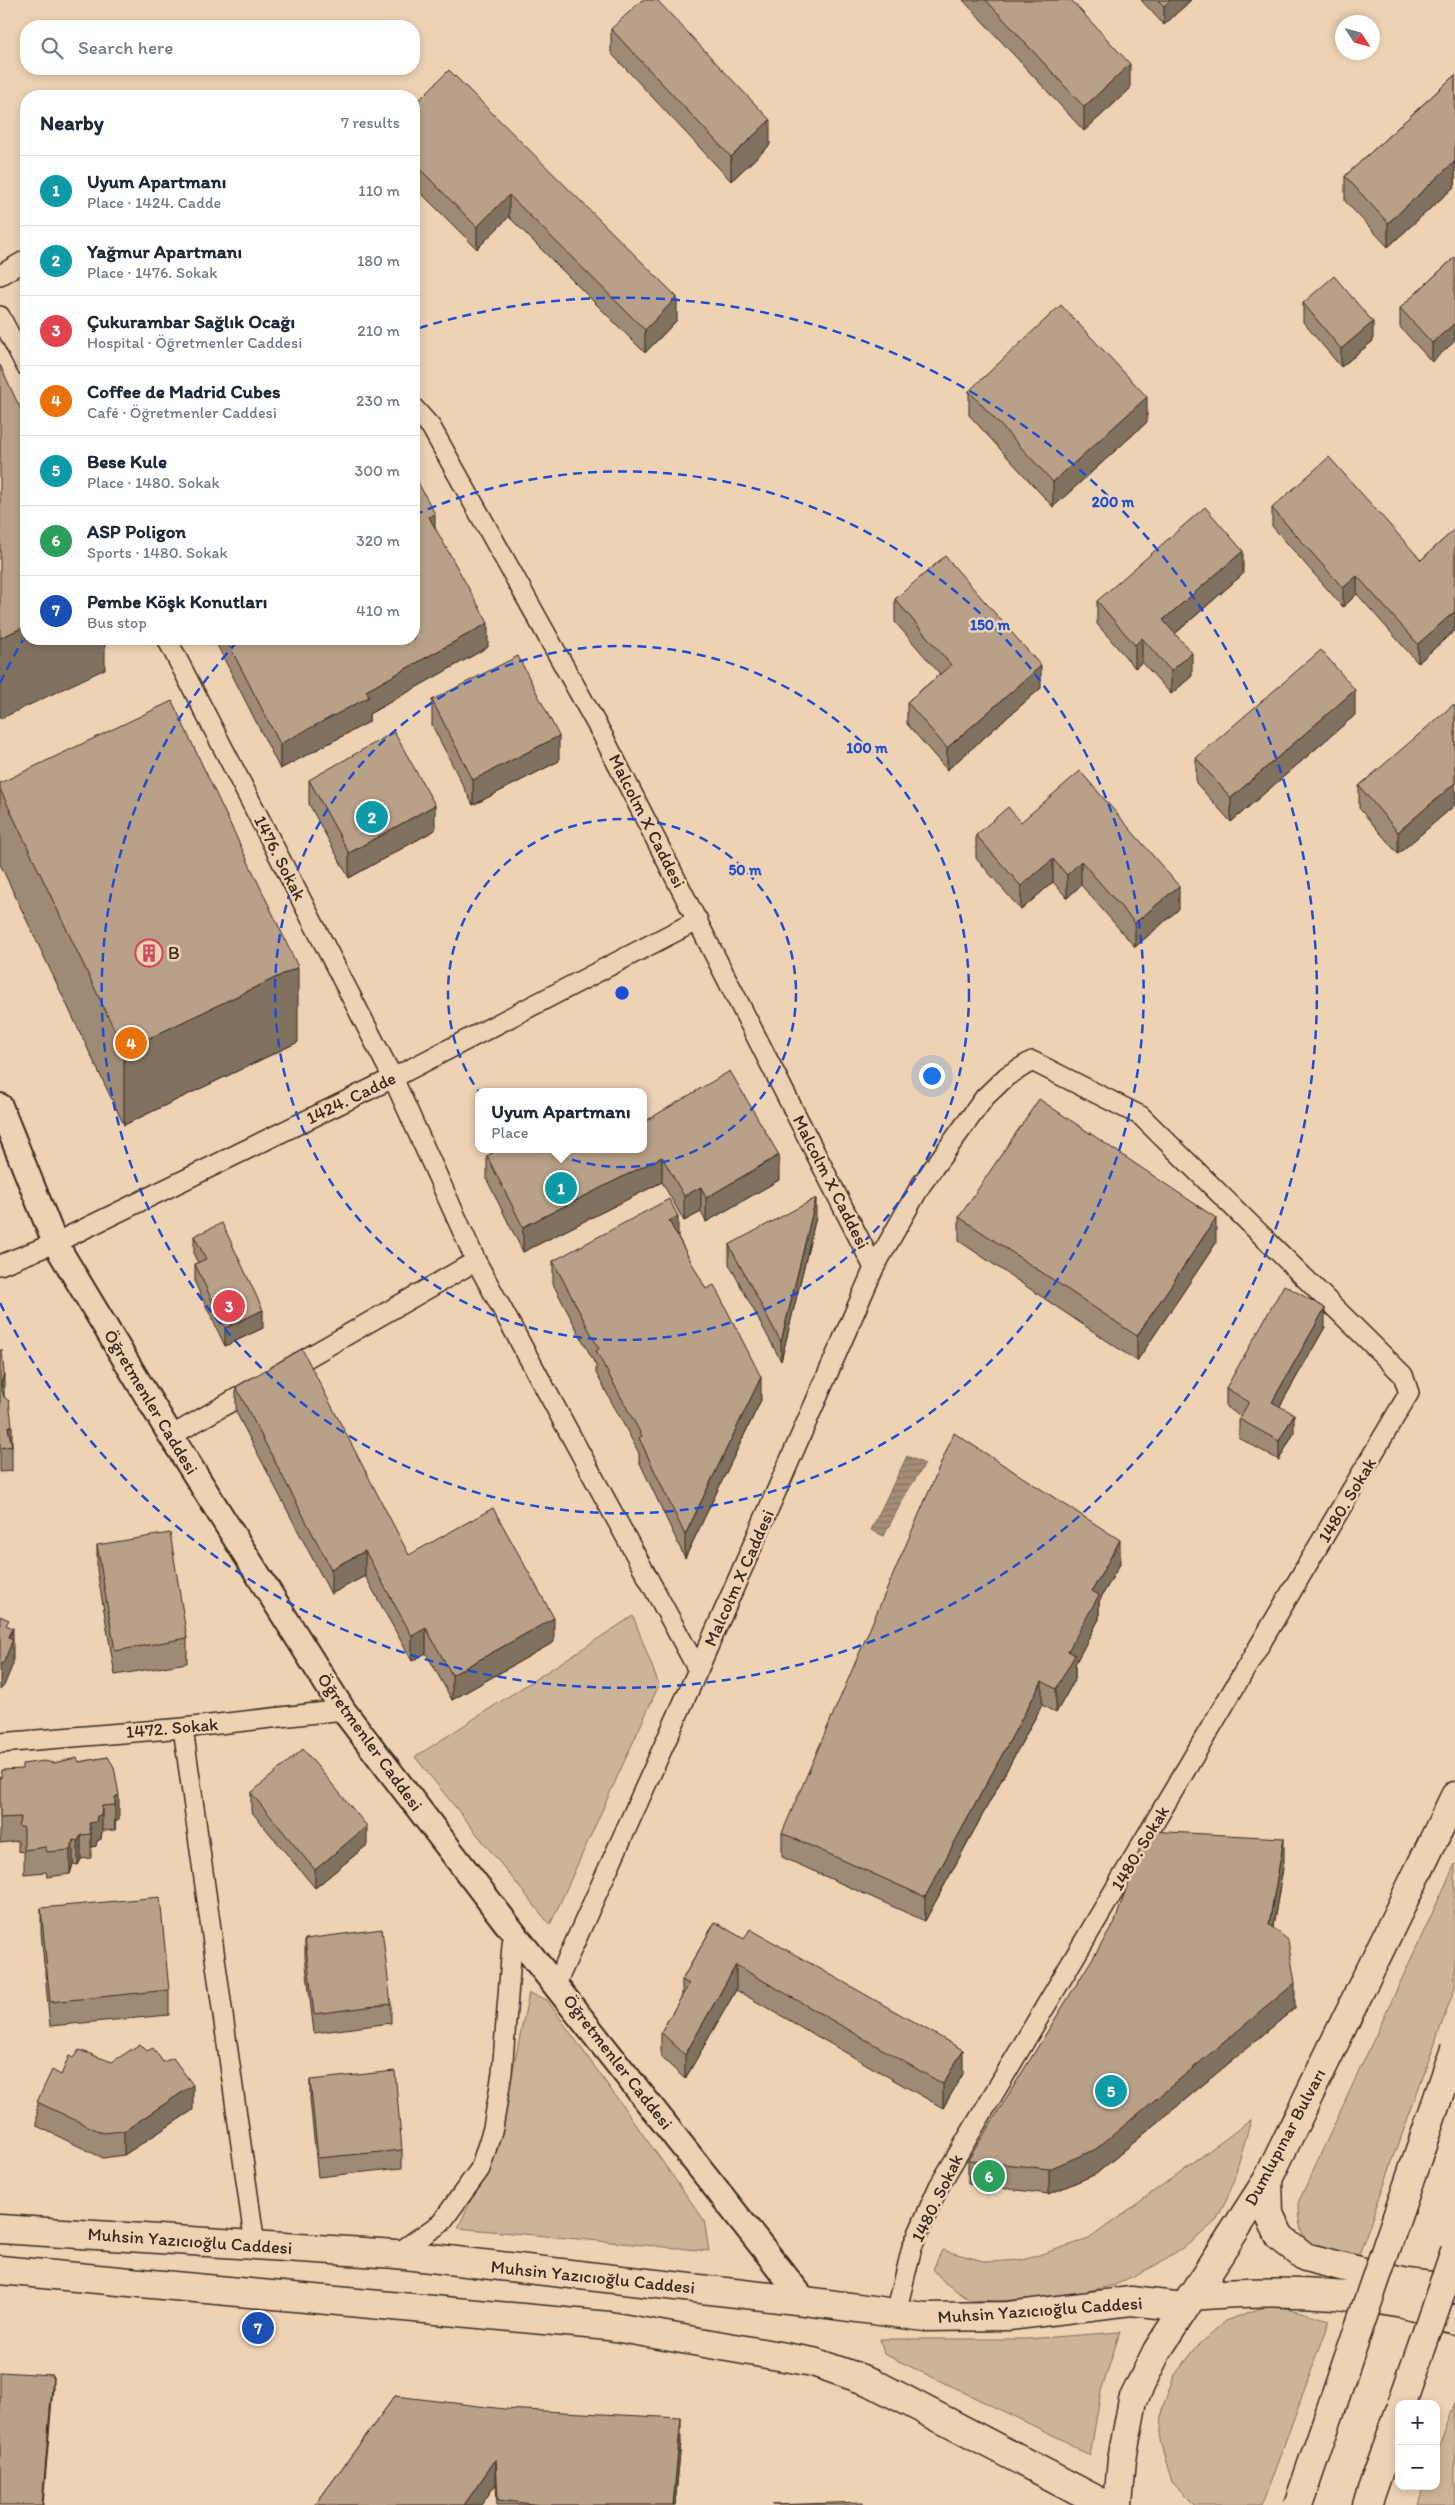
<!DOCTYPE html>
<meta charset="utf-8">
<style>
:root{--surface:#fff;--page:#f2f2f3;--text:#1f2937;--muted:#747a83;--line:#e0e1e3;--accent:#1a73e8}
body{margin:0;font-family:Itim,sans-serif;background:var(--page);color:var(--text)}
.controls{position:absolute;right:15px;bottom:15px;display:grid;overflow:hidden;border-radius:10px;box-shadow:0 2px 8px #0003}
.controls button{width:45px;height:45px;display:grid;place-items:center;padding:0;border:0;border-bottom:1px solid var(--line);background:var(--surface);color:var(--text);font:25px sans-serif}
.compass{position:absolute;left:1335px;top:15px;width:45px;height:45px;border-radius:50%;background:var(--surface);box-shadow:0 2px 8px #0003;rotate:126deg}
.you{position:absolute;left:931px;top:1075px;width:18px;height:18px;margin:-12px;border:4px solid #fff;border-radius:50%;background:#1a73e8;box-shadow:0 0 0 8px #1a73e833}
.badge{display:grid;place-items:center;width:32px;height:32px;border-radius:50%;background:var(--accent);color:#fff;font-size:16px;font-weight:700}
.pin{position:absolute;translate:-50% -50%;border:2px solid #fff;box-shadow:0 1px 5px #0006}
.popup{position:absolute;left:475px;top:1088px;width:172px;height:65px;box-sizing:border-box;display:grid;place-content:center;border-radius:10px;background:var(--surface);filter:drop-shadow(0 1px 4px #0005);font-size:16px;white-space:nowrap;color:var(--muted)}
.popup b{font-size:19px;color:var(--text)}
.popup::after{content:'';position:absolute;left:50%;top:100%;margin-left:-10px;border:10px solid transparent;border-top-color:var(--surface)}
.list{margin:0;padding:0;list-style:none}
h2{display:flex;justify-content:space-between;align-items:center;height:65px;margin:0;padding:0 20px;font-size:21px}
h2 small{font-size:16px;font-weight:400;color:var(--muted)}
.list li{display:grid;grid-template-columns:32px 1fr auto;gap:15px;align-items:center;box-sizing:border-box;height:70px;padding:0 20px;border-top:1px solid var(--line)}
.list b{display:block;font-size:19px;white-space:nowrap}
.list p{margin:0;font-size:16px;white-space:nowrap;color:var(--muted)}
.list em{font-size:16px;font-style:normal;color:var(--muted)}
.icon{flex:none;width:28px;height:28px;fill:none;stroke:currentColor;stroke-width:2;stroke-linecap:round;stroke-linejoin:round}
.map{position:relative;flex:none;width:1455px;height:2505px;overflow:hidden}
.search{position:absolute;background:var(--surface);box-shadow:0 2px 8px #0003;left:20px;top:20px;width:400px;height:55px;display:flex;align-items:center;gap:12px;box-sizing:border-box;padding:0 18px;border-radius:20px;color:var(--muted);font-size:19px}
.panel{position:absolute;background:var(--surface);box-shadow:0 2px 8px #0003;left:20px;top:90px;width:400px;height:555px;border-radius:20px}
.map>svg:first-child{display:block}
.green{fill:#ccb499;stroke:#846f5c}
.water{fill:url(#water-rules);stroke:#7b6653}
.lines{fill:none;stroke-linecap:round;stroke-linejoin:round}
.minor-casing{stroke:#3b2a1e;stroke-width:22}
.tertiary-casing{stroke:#3b2a1e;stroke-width:28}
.secondary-casing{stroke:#3b2a1e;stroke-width:31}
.trunk-casing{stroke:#3b2a1e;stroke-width:31}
.minor{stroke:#edd2b4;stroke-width:19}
.tertiary{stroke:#edd2b4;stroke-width:24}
.secondary{stroke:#edd2b4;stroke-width:28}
.trunk{stroke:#edd2b4;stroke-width:28}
.trunk-bridge-casing{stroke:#3b2a1e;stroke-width:31;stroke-linecap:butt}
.trunk-bridge{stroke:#edd2b4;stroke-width:28}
.wall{fill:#9e8a75;stroke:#3b2a1e}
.shaded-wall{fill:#81715f;stroke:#3b2a1e}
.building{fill:#b8a188;stroke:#3b2a1e}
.ring{fill:none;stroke:#1d4ed8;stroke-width:2.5;stroke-dasharray:9 6}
.labels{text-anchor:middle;stroke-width:5;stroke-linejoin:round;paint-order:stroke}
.street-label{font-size:18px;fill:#3b2a1e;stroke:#edd2b4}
.poi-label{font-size:18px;fill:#3b2a1e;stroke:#edd2b4;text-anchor:start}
.centre{fill:#1d4ed8;stroke:#edd2b4;stroke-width:2.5}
.ring-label{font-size:15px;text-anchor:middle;font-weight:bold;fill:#1d4ed8;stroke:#edd2b4;stroke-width:5;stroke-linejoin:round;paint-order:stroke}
</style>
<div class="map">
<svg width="1455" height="2505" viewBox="0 0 1455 2505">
<defs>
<pattern id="water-rules" width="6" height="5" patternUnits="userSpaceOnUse" patternTransform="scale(1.25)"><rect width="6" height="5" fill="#a58e76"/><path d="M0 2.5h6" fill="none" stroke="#887460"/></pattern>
</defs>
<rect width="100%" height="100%" fill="#edd2b4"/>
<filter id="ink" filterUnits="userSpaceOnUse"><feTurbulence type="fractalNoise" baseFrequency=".02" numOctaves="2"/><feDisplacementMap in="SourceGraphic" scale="10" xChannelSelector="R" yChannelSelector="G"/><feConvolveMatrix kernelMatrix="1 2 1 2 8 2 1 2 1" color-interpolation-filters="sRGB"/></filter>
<g filter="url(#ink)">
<path class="green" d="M633 1616 659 1685 550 1925 415 1757Z
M1455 1864V1987L1357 2260C1316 2252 1298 2250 1298 2203Z
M529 1993 547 2000 704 2220 709 2251 458 2228 498 2141Z
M1251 2120 1231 2189 1216 2221 1193 2241 1156 2265 1115 2285 1065 2296 998 2301 970 2300 945 2283 933 2269 942 2250 987 2262 1023 2260 1089 2239Z
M1272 2304 1330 2320 1262 2505H1195L1172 2482 1160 2441 1163 2406 1174 2376 1199 2344 1225 2321Z
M1120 2332 1101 2391 1090 2456 1063 2440 884 2354 880 2339H1026Z
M1455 2401V2505H1419L1425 2486H1436V2455Z"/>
<path class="water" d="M907 1456 925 1464 905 1495 884 1536 871 1530Z"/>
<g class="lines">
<g class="minor-casing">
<path id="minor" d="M0 275 26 260
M0 316 26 366
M414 408 431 427 603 736 874 1268 698 1670 556 1984
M167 639 393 1078 476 1261 698 1670
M0 1265 55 1243 393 1078 698 920
M874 1268 921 1185 985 1097 1007 1076 1032 1061 1141 1116 1403 1375 1409 1393 939 2186 912 2247 896 2313
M284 1371 476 1261
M171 1436 258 1386
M183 1728 255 2245
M0 1743 183 1728 343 1710
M396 2254 441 2223 480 2169 493 2128 502 2073 513 1932"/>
</g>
<g class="tertiary-casing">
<path id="tertiary" d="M0 1106 55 1243 171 1436 343 1710 513 1932 805 2301"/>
</g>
<g class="secondary-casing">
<path id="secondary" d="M0 2229 396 2254 805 2301 925 2317 1009 2316 1131 2301 1184 2307
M0 2270 609 2326 813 2362 871 2382 1106 2505"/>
</g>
<g class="trunk-casing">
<path id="trunk" d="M1268 2179 1269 2214 1280 2237 1305 2257 1407 2283 1455 2289
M1191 2296C1262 2290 1334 2291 1404 2304 1421 2308 1438 2315 1455 2320
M1118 2505 1122 2459 1133 2400 1157 2351 1268 2179 1455 1796
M1367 2505 1399 2413"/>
</g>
<use href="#minor" class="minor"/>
<use href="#tertiary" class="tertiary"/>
<use href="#secondary" class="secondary"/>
<use href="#trunk" class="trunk"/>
<g class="trunk-bridge-casing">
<path id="trunk-bridge" d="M1402 2404 1455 2251
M1298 2505 1455 2048"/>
</g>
<use href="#trunk-bridge" class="trunk-bridge"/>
</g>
<path class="wall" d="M963 0H1071L1130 89 1084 131Z
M1141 0H1191L1164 25Z
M611 29 770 145 731 181 611 53Z
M1455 75V186L1388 247 1345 201V176Z
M414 105 677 320 645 353 509 217 477 249 414 186Z
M1455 257 1432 362 1400 327V308Z
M1303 303 1373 341 1341 367 1303 322Z
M969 391 1147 422 1053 507 969 415Z
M1272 508 1421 560 1455 529V630L1418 663 1357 594 1343 607 1272 526Z
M435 528 488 647 369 714V722L280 769 214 639H414Z
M1243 574 1175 634 1192 676 1171 694 1142 662 1135 668 1097 624V601Z
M895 599 1041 688 947 770 907 724V702L940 674 895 622Z
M432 700 559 761 473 805 432 725Z
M1455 707V805L1398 854 1359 808V786Z
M1355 715 1231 822 1196 783V758Z
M309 780 435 830 349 878 309 804Z
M0 783 298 1042 124 1125 0 864Z
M1021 822 1179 909 1135 947 1081 885 1067 898 1053 882 1021 910 976 858V835Z
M644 1149 779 1180 706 1222 701 1212 684 1221 662 1182 523 1252 487 1180V1156Z
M816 1217 781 1361 729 1264V1245Z
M959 1217 1216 1243 1137 1361 959 1241Z
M194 1236 263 1328 225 1346 195 1283V1264L198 1263 194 1255Z
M678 1237 761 1400 685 1558 639 1461V1453L596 1373V1366L553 1284V1261Z
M1325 1327 1280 1406 1294 1433 1279 1460 1239 1438V1419L1241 1416 1226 1407V1388Z
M0 1350 4 1397 12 1446V1471L0 1472Z
M236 1387 409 1555 554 1642 452 1700 426 1653 412 1661 365 1576 331 1594 236 1412Z
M97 1545 187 1638V1663L115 1675 97 1570Z
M1120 1564 1099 1601V1619L1075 1664V1679L1056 1713 1042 1705 925 1921 782 1857V1833Z
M108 1757 119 1820 115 1822V1830L102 1831 101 1839 97 1841 96 1846 91 1847V1858L81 1859 78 1865 73 1864 70 1874 47 1877 46 1872 24 1874V1852L18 1851V1841L0 1843V1777L22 1769 53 1763 79 1762Z
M251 1793 367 1845 315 1888 251 1811Z
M1284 1862 1273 1927 1295 2008 1096 2174 1049 2194 968 2184V2160Z
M41 1908 169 1990V2015L50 2026 41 1932Z
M715 1922 963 2074 943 2108 736 1990 685 2079 661 2057V2032L682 1996V1980Z
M305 1939 391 2004V2023L314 2033 305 1957Z
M73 2058 193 2110 124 2155 103 2158 37 2126V2102L61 2075Z
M310 2080 402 2150V2168L318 2177 310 2099Z
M395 2396 681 2442 675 2505H497L496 2484 481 2505H315Z"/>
<path class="shaded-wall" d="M1170 0H1191L1164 25V6Z
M1130 64V89L1084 131V107Z
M770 120V145L731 181V157Z
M1455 161V186L1388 247V223Z
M509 195V217L477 249V227Z
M677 297V320L645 353V330Z
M1373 322V341L1341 367V349Z
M1455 323V341L1432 362V343Z
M1147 397V422L1053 507V482Z
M435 514V538L429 517Z
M1243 551V574L1163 644V620Z
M1357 576V594L1343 607V588Z
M1455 611V630L1418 663V644Z
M488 623V647L369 714V722L280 769V744L366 691Z
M26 626V639H105V669L0 719V638Z
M1142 638V662L1135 668V645Z
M1192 653V676L1171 694V671Z
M1041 666V688L947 770V748Z
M1355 690V715L1231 822V798Z
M559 736V761L473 805V780Z
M1455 783V805L1398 854V832Z
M435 805V830L349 878V853Z
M1053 859V882L1021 910V886Z
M1081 861V885L1067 898V875Z
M1179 886V909L1135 947V923Z
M298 967V1042L124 1125V1050Z
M779 1155V1180L706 1222V1198Z
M662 1157V1182L523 1252V1227Z
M701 1187V1212L684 1221V1196Z
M816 1198V1217L781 1361V1342Z
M678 1216V1239L669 1221Z
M1216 1218V1243L1137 1361V1336Z
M1325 1308V1327L1272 1420V1402Z
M263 1310V1328L225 1346V1328Z
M4 1373V1397L1 1384Z
M761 1377V1400L685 1558V1535Z
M1294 1414V1433L1279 1460V1441Z
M12 1425V1446L8 1428Z
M1120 1540V1564L1099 1601V1619L1075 1664V1679L1056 1713V1689L1068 1651 1092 1591Z
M365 1551V1576L331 1594V1569Z
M554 1618V1642L452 1700V1675Z
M13 1628V1664L4 1686 0 1690V1665L9 1637Z
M426 1628V1653L412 1661V1636Z
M1042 1681V1705L925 1921V1897Z
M119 1795V1820L115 1822V1830V1797Z
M102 1806V1831L101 1839 97 1841 96 1846 91 1847V1834L89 1823Z
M367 1826V1845L315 1888V1870Z
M81 1835V1859L78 1865V1841Z
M1284 1838V1862L1269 1949V1924Z
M73 1840V1864L70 1874V1850Z
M736 1965V1990L685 2079V2055Z
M1295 1983V2008L1096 2174 1049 2194V2169Z
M963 2050V2074L943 2108V2084Z
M193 2085V2110L124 2155V2131Z
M53 2375V2388L43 2505H42Z
M681 2418V2442L675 2505H673Z
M496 2459V2484L481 2505H464Z"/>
<path class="building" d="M642 0H657L770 120 731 157 611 29Z
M986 0H1071L1130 64 1084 107Z
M1158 0H1170L1164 6Z
M449 70 677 297 645 330 509 195 477 227 414 163V105Z
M1455 75V161L1388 223 1345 176Z
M1455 257V323L1432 343 1400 308Z
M1334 276 1373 322 1341 349 1303 303Z
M1061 305 1147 397 1053 482 969 391Z
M0 365 26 421V626L0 638Z
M1329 457 1421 560 1455 529V611L1418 644 1357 576 1343 588 1272 508Z
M414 475 435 514 429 517 488 623 366 691 369 697 280 744 226 639H414Z
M1205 507 1243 551 1163 620 1192 653 1171 671 1142 638 1135 645 1097 601Z
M945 556 1041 666 947 748 907 702 951 665 895 599Z
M1321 650 1355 690 1231 798 1196 758Z
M518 656 559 736 473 780 432 700Z
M172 701 298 967 124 1050 0 789V783Z
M1453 705 1455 707V783L1398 832 1359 786Z
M394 732 435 805 349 853 309 780Z
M1080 771 1179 886 1135 923 1081 861 1067 875 1053 859 1021 886 976 835 1008 807 1021 822Z
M730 1071 779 1155 706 1198 701 1187 684 1196 662 1157 523 1227 487 1156 500 1149H644V1122Z
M1039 1099 1216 1218 1137 1336 959 1217Z
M816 1198 781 1342 729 1245Z
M669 1199 678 1216 669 1221 706 1289 714 1285 761 1377 685 1535 639 1438 642 1436 596 1351 599 1349 553 1261Z
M222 1223 263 1310 225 1328 195 1264 206 1259 194 1236Z
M1284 1285 1325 1308 1272 1402 1294 1414 1279 1441 1239 1419 1249 1402 1226 1388Z
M302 1349 409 1555 493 1508 554 1618 452 1675 426 1628 412 1636 365 1551 331 1569 236 1387Z
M0 1350H2L4 1373 1 1384 4 1397 9 1401 12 1425 8 1428 12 1446 0 1448Z
M954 1433 1120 1540 1092 1591 1099 1595 1068 1651 1075 1655 1056 1689 1042 1681 925 1897 782 1833Z
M170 1533 187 1638 115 1651 97 1545Z
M0 1616 9 1620 6 1625 13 1628 9 1637 13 1639 4 1662 0 1665Z
M303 1749 367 1826 315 1870 251 1793Z
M108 1757 114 1767 119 1795 115 1797V1805L102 1806 101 1815 97 1816 96 1822 89 1823 91 1834 81 1835 78 1841 73 1840 70 1850 47 1852 46 1847 24 1850V1828L18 1826 21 1817 0 1818V1777H1L2 1770 22 1769V1764L44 1761 53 1763 77 1758 79 1762Z
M1148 1831 1284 1838 1269 1924 1288 1940 1295 1983 1096 2149 1049 2169 968 2160 1115 1922 1143 1839Z
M160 1897 169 1990 50 2002 41 1908Z
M715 1922 744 1939 750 1929 963 2050 943 2084 736 1965 685 2055 661 2032 689 1984 682 1980Z
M382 1929 391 2004 314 2014 305 1939Z
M140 2044 147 2051 153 2048 163 2062 173 2058 193 2085 124 2131 103 2133 37 2102 52 2070 61 2075 69 2056 73 2058 79 2050 112 2062Z
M395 2071 402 2150 318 2158 310 2080Z
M0 2372 53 2375 42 2505H0Z
M395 2396 504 2409 681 2418 673 2505H541L498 2500 496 2459 464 2505H315Z
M863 2502V2505H772Z"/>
</g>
<g class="ring">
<circle cx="622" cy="993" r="174"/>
<circle cx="622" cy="993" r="347"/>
<path d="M414 515A521 521 0 1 1 238 641"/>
<path d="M0 683A695 695 0 0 1 23 640M419 328A695 695 0 1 1 0 1303"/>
</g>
<defs>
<g id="building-ring" transform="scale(1.4375)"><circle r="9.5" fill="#edd2b4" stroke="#d1495b" stroke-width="1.5"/><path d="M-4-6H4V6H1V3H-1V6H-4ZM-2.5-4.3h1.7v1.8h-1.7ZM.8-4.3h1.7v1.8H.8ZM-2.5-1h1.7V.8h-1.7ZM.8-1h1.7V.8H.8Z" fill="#d1495b"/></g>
</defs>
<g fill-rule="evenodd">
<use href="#building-ring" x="149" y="953"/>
</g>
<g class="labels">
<g class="street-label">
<text transform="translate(647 821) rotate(63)" y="6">Malcolm X Caddesi</text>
<text transform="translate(280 858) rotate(63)" y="6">1476. Sokak</text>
<text transform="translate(351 1098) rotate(-26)" y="6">1424. Cadde</text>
<text transform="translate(831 1182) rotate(63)" y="6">Malcolm X Caddesi</text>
<text transform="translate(151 1402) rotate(59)" y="6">Öğretmenler Caddesi</text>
<text transform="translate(1347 1500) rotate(-59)" y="6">1480. Sokak</text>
<text transform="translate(739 1578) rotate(-66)" y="6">Malcolm X Caddesi</text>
<text transform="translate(172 1728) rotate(-5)" y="6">1472. Sokak</text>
<text transform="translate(370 1742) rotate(54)" y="6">Öğretmenler Caddesi</text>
<text transform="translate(1140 1848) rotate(-59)" y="6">1480. Sokak</text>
<text transform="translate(618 2062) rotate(52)" y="6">Öğretmenler Caddesi</text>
<text transform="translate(1285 2137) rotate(-62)" y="6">Dumlupınar Bulvarı</text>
<text transform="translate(937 2198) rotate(-64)" y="6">1480. Sokak</text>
<text transform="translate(190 2241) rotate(4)" y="6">Muhsin Yazıcıoğlu Caddesi</text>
<text transform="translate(593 2277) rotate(6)" y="6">Muhsin Yazıcıoğlu Caddesi</text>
<text transform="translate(1040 2310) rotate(-4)" y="6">Muhsin Yazıcıoğlu Caddesi</text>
</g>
<g class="poi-label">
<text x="168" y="959">B</text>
</g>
</g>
<circle cx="622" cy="993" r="8" class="centre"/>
<g class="ring-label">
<text x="1113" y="507">200 m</text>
<text x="990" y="630">150 m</text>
<text x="867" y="753">100 m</text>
<text x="745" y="875">50 m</text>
</g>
</svg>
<div class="controls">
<button>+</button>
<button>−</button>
</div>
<svg class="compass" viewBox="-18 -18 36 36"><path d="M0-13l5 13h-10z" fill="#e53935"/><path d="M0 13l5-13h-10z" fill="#747a83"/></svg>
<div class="you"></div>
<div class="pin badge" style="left:561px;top:1188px;background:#0f9aa8">1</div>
<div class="popup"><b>Uyum Apartmanı</b>Place</div>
<div class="pin badge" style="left:372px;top:817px;background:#0f9aa8">2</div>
<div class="pin badge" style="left:229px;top:1306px;background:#e0444e">3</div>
<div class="pin badge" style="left:131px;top:1043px;background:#e8710a">4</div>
<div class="pin badge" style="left:1111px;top:2091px;background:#0f9aa8">5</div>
<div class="pin badge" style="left:989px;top:2176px;background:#2e9e5b">6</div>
<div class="pin badge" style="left:258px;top:2328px;background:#1a4fb4">7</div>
<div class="search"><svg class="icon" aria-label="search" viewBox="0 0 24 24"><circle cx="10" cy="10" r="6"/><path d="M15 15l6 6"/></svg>Search here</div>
<section class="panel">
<h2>Nearby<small>7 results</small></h2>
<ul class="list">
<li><span class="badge" style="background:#0f9aa8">1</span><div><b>Uyum Apartmanı</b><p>Place · 1424. Cadde</p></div><em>110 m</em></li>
<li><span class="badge" style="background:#0f9aa8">2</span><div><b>Yağmur Apartmanı</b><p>Place · 1476. Sokak</p></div><em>180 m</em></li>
<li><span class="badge" style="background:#e0444e">3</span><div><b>Çukurambar Sağlık Ocağı</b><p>Hospital · Öğretmenler Caddesi</p></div><em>210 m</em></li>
<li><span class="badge" style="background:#e8710a">4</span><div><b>Coffee de Madrid Cubes</b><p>Café · Öğretmenler Caddesi</p></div><em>230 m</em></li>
<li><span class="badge" style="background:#0f9aa8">5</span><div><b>Bese Kule</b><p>Place · 1480. Sokak</p></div><em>300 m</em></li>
<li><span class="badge" style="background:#2e9e5b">6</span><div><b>ASP Poligon</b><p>Sports · 1480. Sokak</p></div><em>320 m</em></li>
<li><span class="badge" style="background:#1a4fb4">7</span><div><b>Pembe Köşk Konutları</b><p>Bus stop</p></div><em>410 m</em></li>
</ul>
</section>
</div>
